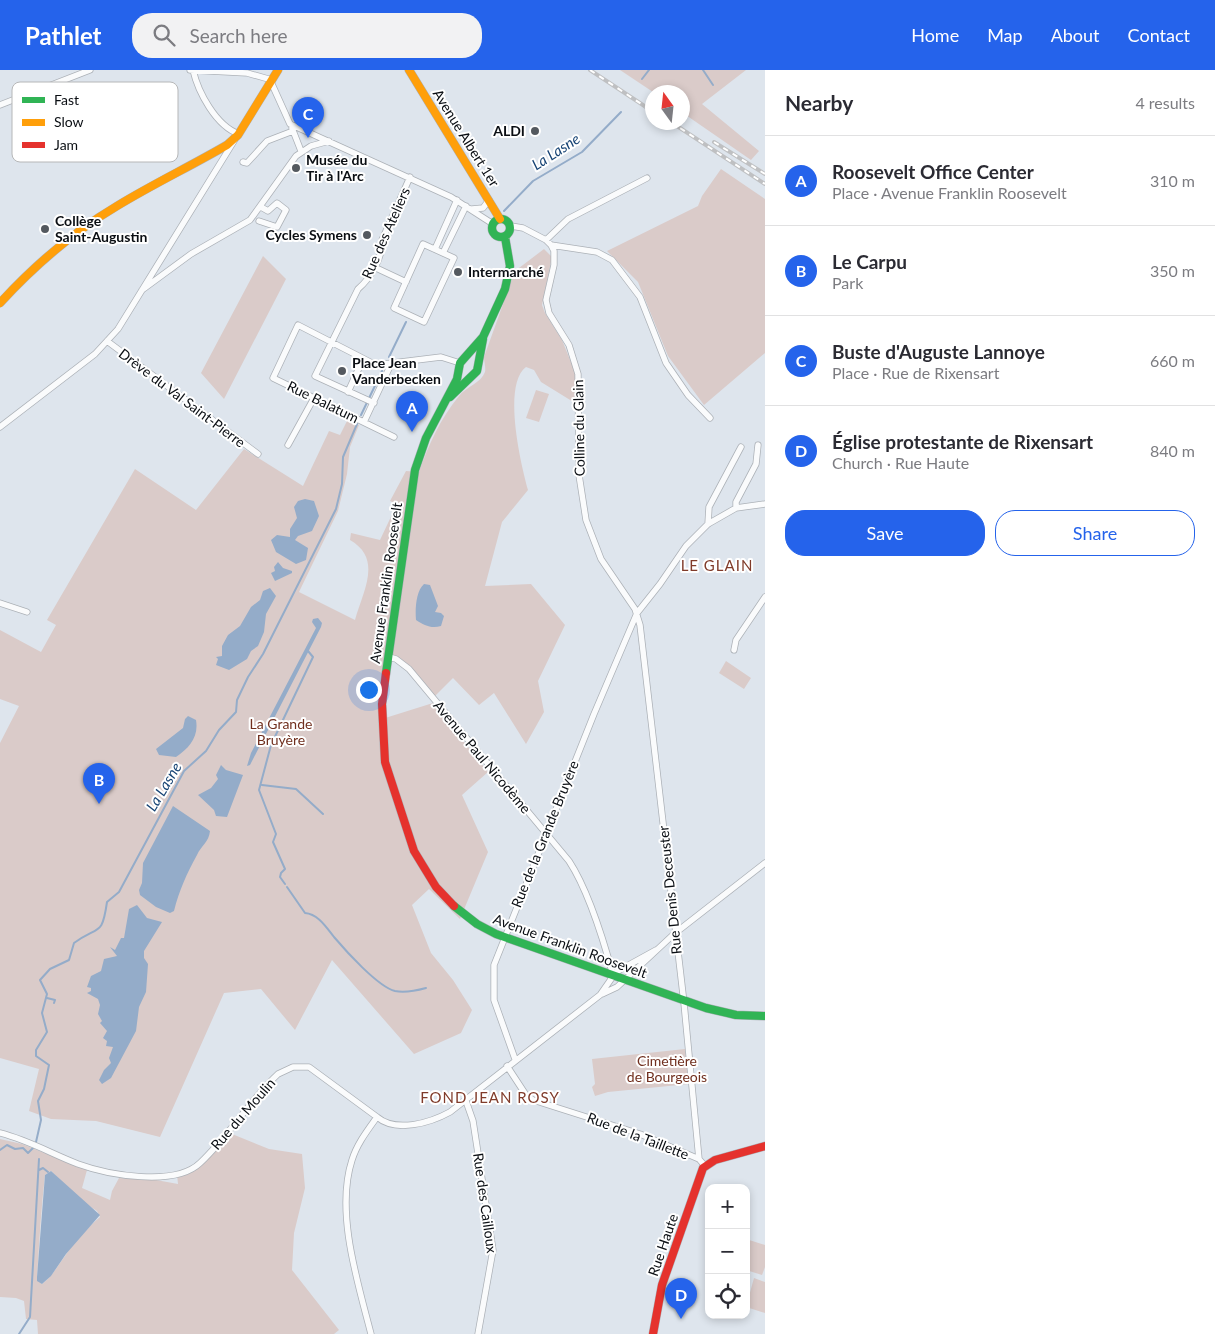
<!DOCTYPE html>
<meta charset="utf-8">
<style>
:root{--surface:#fff;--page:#f2f2f3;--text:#2b2b33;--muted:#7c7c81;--line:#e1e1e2;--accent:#2563eb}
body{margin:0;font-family:Lato,sans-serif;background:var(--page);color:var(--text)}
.controls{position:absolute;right:15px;bottom:15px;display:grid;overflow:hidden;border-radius:10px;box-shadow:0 2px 8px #0003}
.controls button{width:45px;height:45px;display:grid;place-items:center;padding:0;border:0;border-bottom:1px solid var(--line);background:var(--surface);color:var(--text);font:25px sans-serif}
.compass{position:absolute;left:645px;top:15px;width:45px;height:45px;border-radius:50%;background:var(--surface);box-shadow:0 2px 8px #0003;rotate:345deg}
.you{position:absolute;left:368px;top:619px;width:18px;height:18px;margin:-12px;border:4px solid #fff;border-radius:50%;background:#1a73e8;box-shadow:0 0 0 8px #1a73e833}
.badge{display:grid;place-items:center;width:32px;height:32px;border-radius:50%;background:var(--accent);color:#fff;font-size:16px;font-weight:700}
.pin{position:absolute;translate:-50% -41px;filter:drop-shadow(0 1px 2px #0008)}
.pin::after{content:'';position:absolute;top:26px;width:18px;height:15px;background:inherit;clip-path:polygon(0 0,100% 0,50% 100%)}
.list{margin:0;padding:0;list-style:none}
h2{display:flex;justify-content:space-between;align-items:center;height:65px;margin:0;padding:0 20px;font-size:21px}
h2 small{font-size:16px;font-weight:400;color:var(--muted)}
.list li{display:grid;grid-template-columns:32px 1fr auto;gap:15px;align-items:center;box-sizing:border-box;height:90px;padding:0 20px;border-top:1px solid var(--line)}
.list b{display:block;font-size:19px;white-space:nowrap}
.list p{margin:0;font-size:16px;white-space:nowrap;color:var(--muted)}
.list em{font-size:16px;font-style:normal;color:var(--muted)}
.actions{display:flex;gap:10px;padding:15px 20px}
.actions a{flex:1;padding:11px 0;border:1px solid var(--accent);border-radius:20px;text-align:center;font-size:18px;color:var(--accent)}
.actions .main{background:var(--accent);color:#fff}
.icon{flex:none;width:28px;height:28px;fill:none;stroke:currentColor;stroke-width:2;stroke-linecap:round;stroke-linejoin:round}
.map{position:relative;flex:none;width:765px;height:1264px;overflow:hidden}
header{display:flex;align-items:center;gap:30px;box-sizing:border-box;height:70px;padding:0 25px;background:var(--accent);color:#fff}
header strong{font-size:24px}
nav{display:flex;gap:28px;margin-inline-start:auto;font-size:18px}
.search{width:350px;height:45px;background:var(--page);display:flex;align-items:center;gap:12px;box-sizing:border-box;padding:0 18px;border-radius:20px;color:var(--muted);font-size:19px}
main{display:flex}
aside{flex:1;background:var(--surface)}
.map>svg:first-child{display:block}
.green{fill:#dacbc9;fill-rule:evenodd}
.water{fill:#94acc9}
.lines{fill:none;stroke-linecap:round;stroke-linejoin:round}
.stream{stroke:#94acc9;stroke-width:2}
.street-casing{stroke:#acb1b7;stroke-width:7}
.fast-casing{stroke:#acb1b7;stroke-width:9}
.slow-casing{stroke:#acb1b7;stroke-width:9}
.jam-casing{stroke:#acb1b7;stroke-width:9}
.street{stroke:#fafbfc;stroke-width:5.5}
.fast{stroke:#30b455;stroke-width:8}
.slow{stroke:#ff9f0a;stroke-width:8}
.jam{stroke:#e5322d;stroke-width:8}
.rail-casing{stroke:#bfc0c2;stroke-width:4}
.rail{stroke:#fff;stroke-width:2;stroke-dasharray:5.5;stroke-linecap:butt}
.poi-dot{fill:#54595f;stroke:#fff;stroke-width:2}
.labels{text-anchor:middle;stroke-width:4;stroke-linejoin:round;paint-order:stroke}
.poi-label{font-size:14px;font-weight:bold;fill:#0a0e13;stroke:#fff;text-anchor:start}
.street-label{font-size:14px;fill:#0a0e13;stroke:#fff}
.park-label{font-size:14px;fill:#702f1e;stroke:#fff}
.water-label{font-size:15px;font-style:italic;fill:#164374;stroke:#fff}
.neighbourhood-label{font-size:15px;letter-spacing:1px;fill:#803b2a;stroke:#fff}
.key{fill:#fff;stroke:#b6b7b8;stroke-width:1}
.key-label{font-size:14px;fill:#0a0e13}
</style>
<header>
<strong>Pathlet</strong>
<div class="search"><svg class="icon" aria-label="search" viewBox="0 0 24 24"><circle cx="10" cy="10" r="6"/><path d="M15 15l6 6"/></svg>Search here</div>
<nav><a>Home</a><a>Map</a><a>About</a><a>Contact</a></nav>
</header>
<main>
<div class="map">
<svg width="765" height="1264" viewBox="0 0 765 1264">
<rect width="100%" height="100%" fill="#dee5ed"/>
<path class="green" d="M620 0H746L702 34 759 81 751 90 683 43 682 22H653Z
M721 99 765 129V283L704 335 668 286 638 212 607 181 698 136 702 126Z
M544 179 552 187 542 235 545 243 562 270 575 302V333L541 312 534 300 526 297C502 315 521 395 528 420L502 452 485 516 531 514 565 555 538 611 544 642 526 674 494 623 479 635 453 608 433 628 409 599 389 587 382 649 433 633 488 702 462 725 488 782 460 849 429 819 412 835 431 883 453 910 472 940 461 963 414 984 332 890 295 960 261 919 224 923 160 1067 96 1051 51 1049 29 1041 39 999 0 988V673L19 636 0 629V560L41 582 56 555 47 550 135 399 196 440 244 379 303 416 329 361 340 365 348 349 359 355 350 377 347 404 338 441 299 522 355 550C363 521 383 489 350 470L351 463 380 470 397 434 390 431 406 401 419 402C429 374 440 349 459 326 466 317 481 313 485 302 486 298 484 291 484 287L515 201Z
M263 186 286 209 224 329 201 303Z
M536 320 549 324 539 352 526 348Z
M726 591 751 608 744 619 719 603Z
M685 979 689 1014 608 1022 595 1026 592 1017 595 1014 592 989Z
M232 1064 269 1079 302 1084 305 1118 294 1163 292 1200 339 1260 334 1264H38L37 1250 26 1249 24 1231 16 1228 0 1227V1069L22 1074 87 1100 82 1118 110 1130 112 1121 119 1108 156 1110 178 1114 177 1104 205 1089ZM51 1101 83 1132 97 1141 100 1147C87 1158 74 1172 65 1186 58 1195 52 1207 42 1214L37 1209C39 1174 41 1140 45 1105Z
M746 1169 765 1175V1197L762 1205 746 1200Z
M754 1208 765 1212V1243L746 1237Z"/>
<path class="water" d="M305 429 314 431 319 446 312 461 298 466 295 470 308 478 306 490 296 494 276 482 271 470 277 465 290 467V459L297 448 294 437 298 431Z
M278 492 283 498 292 501V503L275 511 271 503 275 501 274 497Z
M424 514 430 515 438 536 435 542 441 543 444 546 441 556C431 559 424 555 416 550 415 539 416 521 424 514Z
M270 518 276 526 266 544 264 562 258 576 251 581 247 589 229 600 216 595 218 589 216 587 222 586V576L228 565 240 556 251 537 260 530 263 521Z
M318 548 322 553 321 557 250 695 247 696 251 683 316 558 312 552 313 549Z
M188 646 196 650C199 667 189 678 176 687L159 685 156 679 183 658 185 649Z
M221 695 226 700 243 705 227 747 216 746 214 740 198 725 211 718 218 709 216 705Z
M173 736 210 761C209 772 201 776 197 785 187 803 179 821 174 841L170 843 156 837 140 825 139 820 142 813 143 793Z
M137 835 147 848 162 852 144 881V888L148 894 146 922 139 937 136 961 111 1008 102 1014 99 1010 104 1000 111 993 109 988 113 977 106 976 107 971 103 968 107 961 100 953 102 951 98 944 100 935 98 929 87 923 91 921V918L87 917 91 906 101 901 104 889 117 886 110 877 115 880 121 868H124L129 839Z
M51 1101 100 1145 66 1184 51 1206 42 1214 37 1211V1207L45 1105Z"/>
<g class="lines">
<path class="stream" d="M703 0 713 15
M642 9 649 0
M504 141 533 111 582 82 621 42
M389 287 406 252
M361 345 382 301
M262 715 296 719 323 744
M285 814 280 807 281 803 285 799 273 772 276 764 259 720 271 675 313 587 308 581
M287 817 305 843C318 844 326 857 334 867 345 880 378 917 395 921 405 923 415 921 426 918
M47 928 55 930 54 933
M36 1072 41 1050 38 1031 44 1019 49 995 36 986V980L47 962 42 943 47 924 40 910 50 899 69 890 74 873C99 855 102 867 107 832L119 822 184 701 206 681 219 660 236 642 237 630 248 607 263 584 336 439 342 414 343 387 357 354
M0 1080 7 1075 15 1079 23 1078 28 1083 33 1078
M39 1100 43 1098 48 1102
M19 1264 30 1247 39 1089"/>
<g class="street-casing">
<path id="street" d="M190 0 247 3 272 10
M193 0C198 22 216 56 239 64
M271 12 290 54 451 127 493 154
M0 35 90 0
M292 58 301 81
M243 92 247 93 267 71 293 61
M472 139 483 138 489 130
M259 151 277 157 286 140 277 133 268 141 261 137
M511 156 523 158 546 170 551 175 554 181V195L546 230 549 243 569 275 578 304 579 405 586 450 601 489 635 539 640 555 684 933 699 1089 705 1096
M546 170 568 149 647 108
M423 174 454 188 424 252 394 238Z
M551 175 597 182 612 190 640 227 666 293 688 325 710 348
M435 179 457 130
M443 183 466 136
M374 197 406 212
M142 220 191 184 250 150 296 86 311 76 329 71
M107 271 258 384
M348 322 363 289
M374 333 315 306 358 219C371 208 383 187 382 170L410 107
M364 352 392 292
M0 357 95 284 118 259 234 71
M394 367 273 308 298 255 376 295 441 287 460 293
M288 375 314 328
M736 438V432L756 394 758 375
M708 454 709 437 741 377
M0 533 27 542
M734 580 736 570 765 527
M389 587 396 589 409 599 569 791C588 820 604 872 613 905
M602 924 617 917 674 864 765 793
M515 989 494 930V895L594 644 637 543 660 514 686 476 708 454 736 438 765 434
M507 996 526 1025 533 1030 640 1064 699 1089
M466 1031 473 1051 493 1180 478 1264
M377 1047C396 1063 430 1053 450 1042L600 925 616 902 656 880
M0 1063C28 1070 52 1084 78 1094 108 1105 175 1117 200 1093 229 1066 249 1031 278 1004L293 997H309L377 1047C367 1061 357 1074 352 1090 335 1142 358 1213 371 1264"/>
</g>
<g class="fast-casing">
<path id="fast" d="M492 158a9 9 0 1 1 18 0a9 9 0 1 1-18 0Z
M450 327 477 301 483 269
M386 603 415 400 426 368 457 309 460 293 483 267 505 219 510 196 505 167
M454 836 477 854 496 864 706 938 736 945 765 946"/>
</g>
<g class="slow-casing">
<path id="slow" d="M409 0 500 149
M0 233C34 196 73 162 117 136 153 114 191 96 227 75L238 65 278 0"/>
</g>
<g class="jam-casing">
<path id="jam" d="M386 603 382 634 385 692 414 781 436 817 454 836
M653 1264 662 1215 703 1098 715 1090 765 1076"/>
</g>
<use href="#street" class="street"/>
<use href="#fast" class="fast"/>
<use href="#slow" class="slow"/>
<use href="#jam" class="jam"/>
<g class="rail-casing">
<path id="rail" d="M590 0 652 41
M671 52 765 114
M714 72 765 104"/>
</g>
<use href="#rail" class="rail"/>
</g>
<g class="poi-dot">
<circle cx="535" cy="61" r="5"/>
<circle cx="296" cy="98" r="5"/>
<circle cx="45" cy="159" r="5"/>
<circle cx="367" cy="165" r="5"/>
<circle cx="458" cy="202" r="5"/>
<circle cx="342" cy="301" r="5"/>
</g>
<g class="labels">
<g class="poi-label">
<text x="525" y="66" text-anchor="end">ALDI</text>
<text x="306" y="95">Musée du<tspan x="306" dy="16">Tir à l'Arc</tspan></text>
<text x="55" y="156">Collège<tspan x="55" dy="16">Saint-Augustin</tspan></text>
<text x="357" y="170" text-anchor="end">Cycles Symens</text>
<text x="468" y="207">Intermarché</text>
<text x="352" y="298">Place Jean<tspan x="352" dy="16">Vanderbecken</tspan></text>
</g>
<g class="street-label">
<text transform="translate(466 68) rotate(58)" y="5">Avenue Albert 1er</text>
<text transform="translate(386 163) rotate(-66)" y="5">Rue des Ateliers</text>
<text transform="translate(182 328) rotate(37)" y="5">Drève du Val Saint-Pierre</text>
<text transform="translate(323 332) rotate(26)" y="5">Rue Balatum</text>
<text transform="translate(579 358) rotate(-91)" y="5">Colline du Glain</text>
<text transform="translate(386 513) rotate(-82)" y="5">Avenue Franklin Roosevelt</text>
<text transform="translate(482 687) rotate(50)" y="5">Avenue Paul Nicodème</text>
<text transform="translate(545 764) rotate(-68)" y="5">Rue de la Grande Bruyère</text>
<text transform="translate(670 820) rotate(-96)" y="5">Rue Denis Deceuster</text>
<text transform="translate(570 876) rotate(20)" y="5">Avenue Franklin Roosevelt</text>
<text transform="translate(243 1044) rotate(-49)" y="5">Rue du Moulin</text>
<text transform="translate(638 1066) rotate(21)" y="5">Rue de la Taillette</text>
<text transform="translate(485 1133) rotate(82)" y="5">Rue des Cailloux</text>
<text transform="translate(663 1175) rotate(-71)" y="5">Rue Haute</text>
</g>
<g class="park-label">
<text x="281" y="659">La Grande<tspan x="281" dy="16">Bruyère</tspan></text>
<text x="667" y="996">Cimetière<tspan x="667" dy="16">de Bourgeois</tspan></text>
</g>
<g class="water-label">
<text transform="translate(556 82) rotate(-33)" y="5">La Lasne</text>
<text transform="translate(164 717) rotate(-59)" y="5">La Lasne</text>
</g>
<g class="neighbourhood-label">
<text x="717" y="501">LE GLAIN</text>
<text x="490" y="1033">FOND JEAN ROSY</text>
</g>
</g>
<rect x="12" y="12" width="166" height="80" rx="8" class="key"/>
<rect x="22" y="27" width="23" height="6" fill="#30b455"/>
<rect x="22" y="49" width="23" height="7" fill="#ff9f0a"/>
<rect x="22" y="72" width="23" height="6" fill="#e5322d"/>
<g class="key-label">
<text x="54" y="35">Fast</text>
<text x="54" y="57">Slow</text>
<text x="54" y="80">Jam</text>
</g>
</svg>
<div class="controls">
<button>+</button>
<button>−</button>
<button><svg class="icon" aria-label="locate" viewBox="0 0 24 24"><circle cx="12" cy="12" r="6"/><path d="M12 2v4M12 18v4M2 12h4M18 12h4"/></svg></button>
</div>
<svg class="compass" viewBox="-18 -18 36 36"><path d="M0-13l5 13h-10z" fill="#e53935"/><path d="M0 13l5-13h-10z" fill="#7c7c81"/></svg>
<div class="you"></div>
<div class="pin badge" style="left:412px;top:362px">A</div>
<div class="pin badge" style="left:99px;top:734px">B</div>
<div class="pin badge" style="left:308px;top:68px">C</div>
<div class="pin badge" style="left:681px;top:1249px">D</div>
</div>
<aside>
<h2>Nearby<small>4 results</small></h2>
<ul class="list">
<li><span class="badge">A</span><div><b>Roosevelt Office Center</b><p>Place · Avenue Franklin Roosevelt</p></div><em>310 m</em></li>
<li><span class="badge">B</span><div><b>Le Carpu</b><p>Park</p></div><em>350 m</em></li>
<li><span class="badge">C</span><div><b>Buste d'Auguste Lannoye</b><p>Place · Rue de Rixensart</p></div><em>660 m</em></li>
<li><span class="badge">D</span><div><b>Église protestante de Rixensart</b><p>Church · Rue Haute</p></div><em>840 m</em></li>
</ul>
<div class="actions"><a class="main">Save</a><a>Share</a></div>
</aside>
</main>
